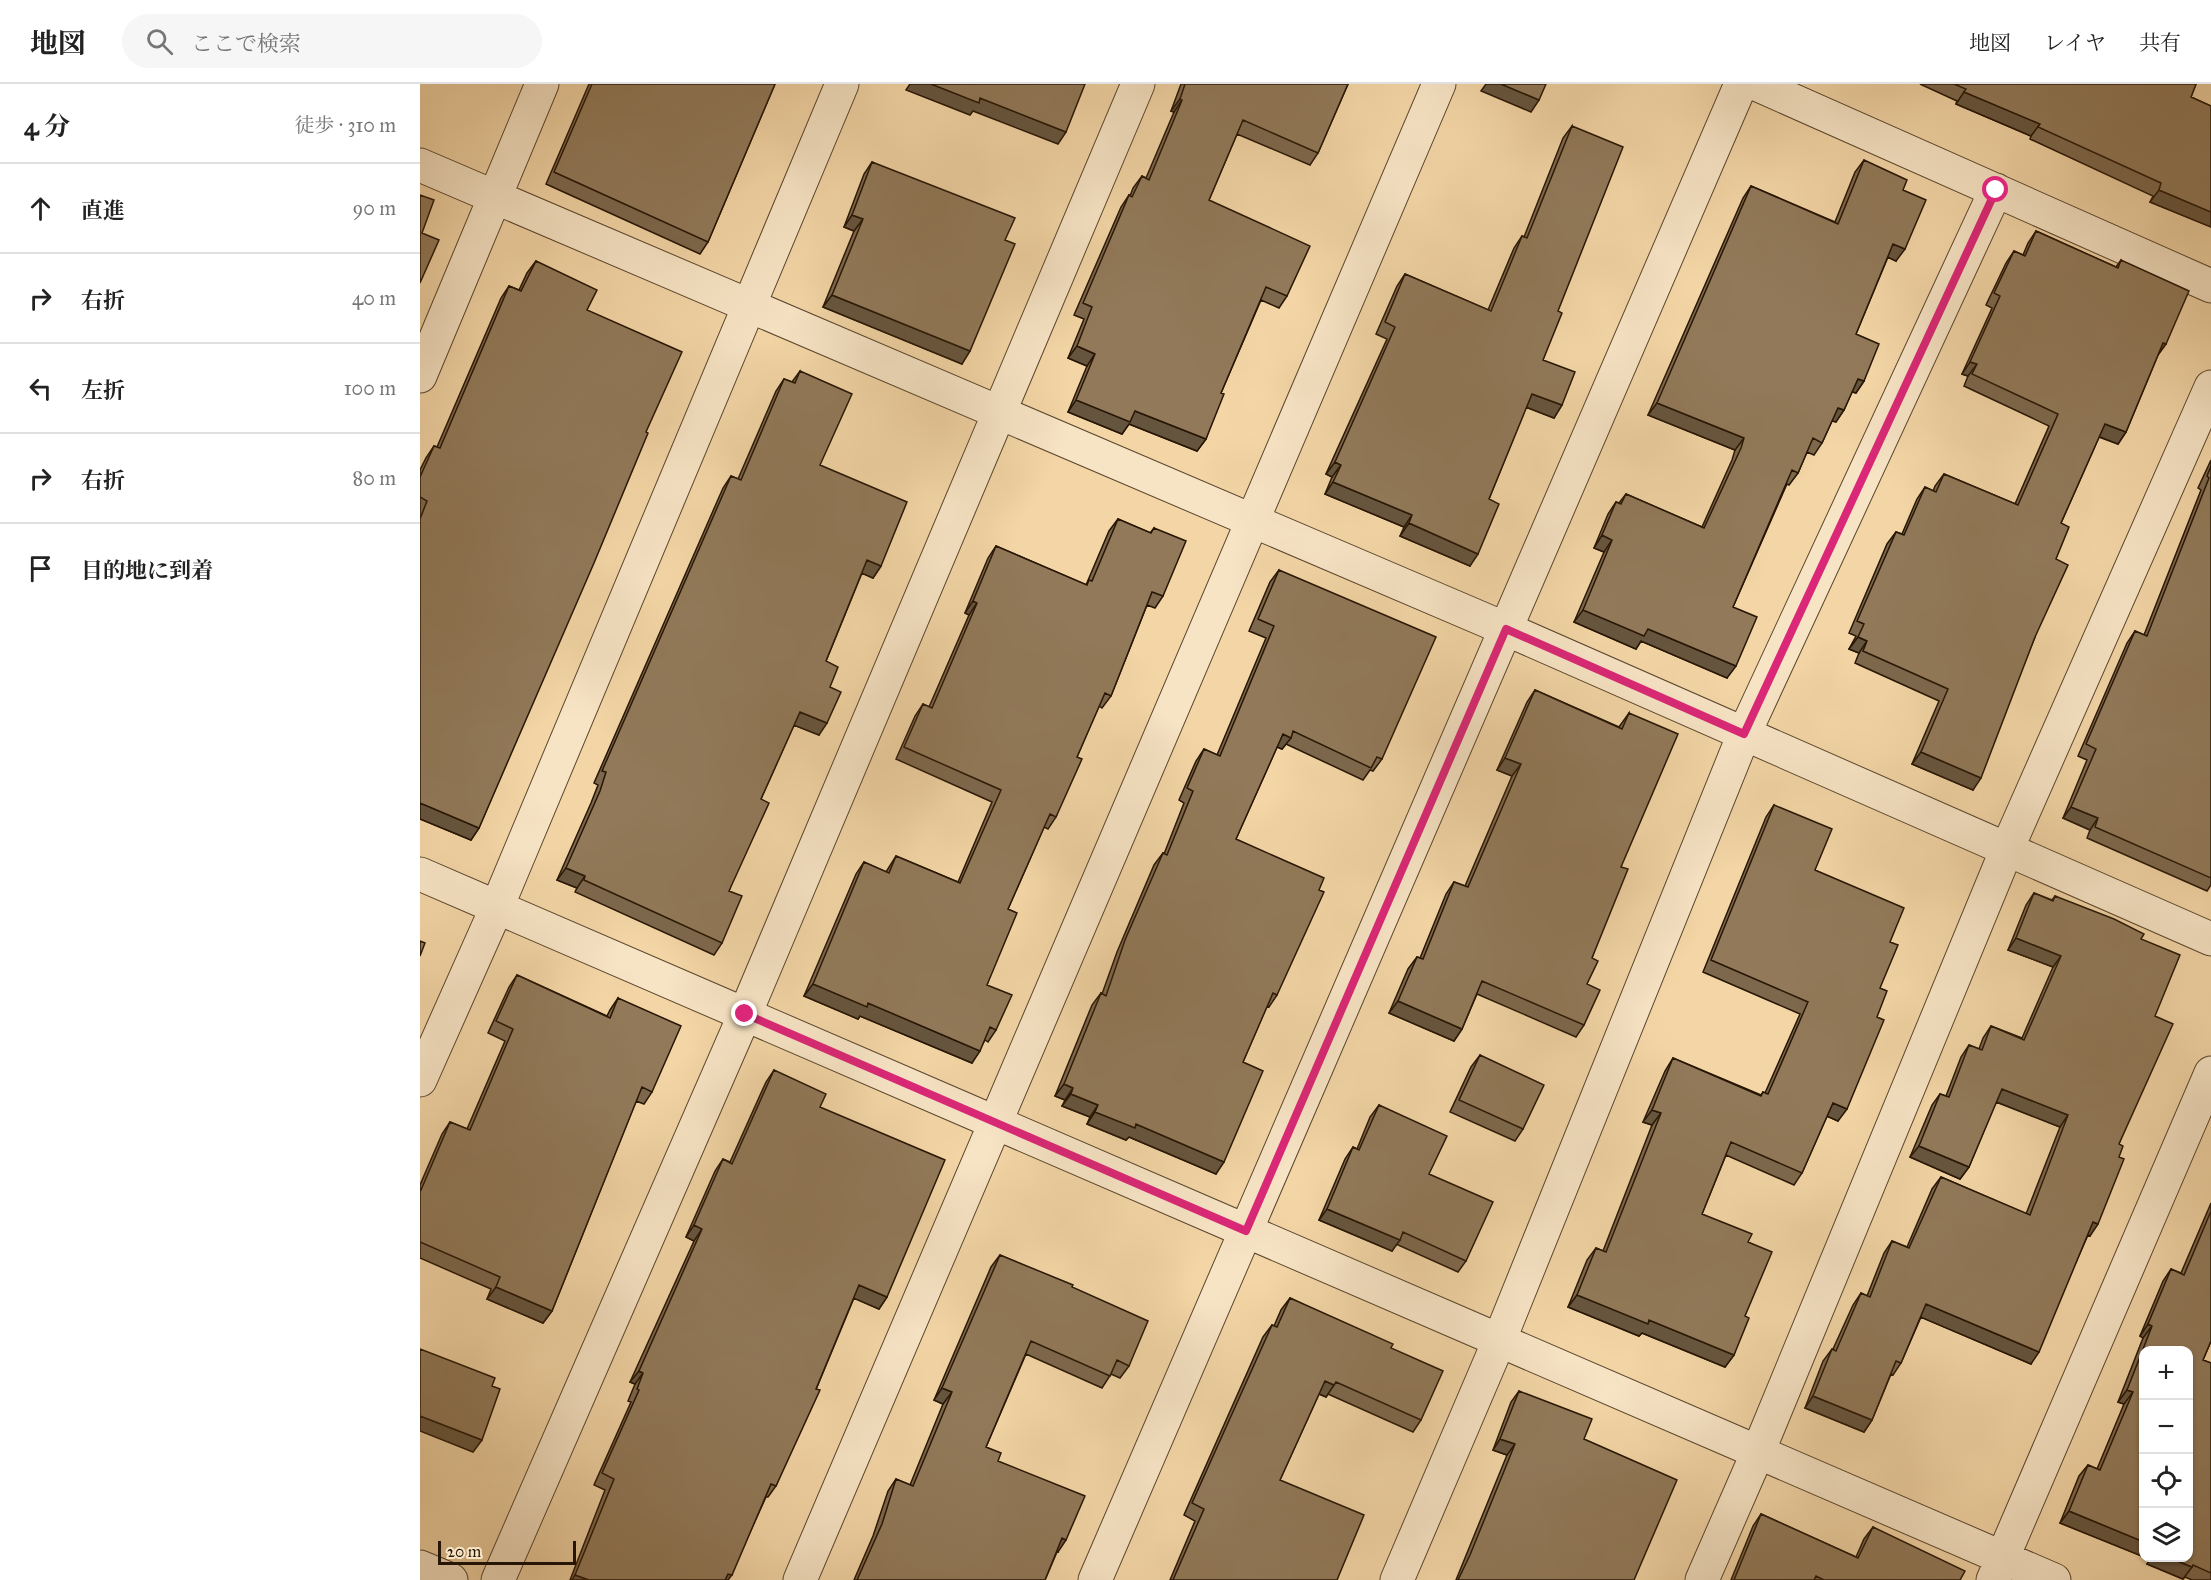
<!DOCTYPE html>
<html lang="ja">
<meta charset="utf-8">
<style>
:root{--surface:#fff;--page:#f6f6f6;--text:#222;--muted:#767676;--line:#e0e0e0}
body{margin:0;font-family:"IM FELL Great Primer","Noto Serif JP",serif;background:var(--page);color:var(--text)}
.controls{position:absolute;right:18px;bottom:18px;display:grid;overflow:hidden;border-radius:12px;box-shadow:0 2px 4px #0004}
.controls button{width:54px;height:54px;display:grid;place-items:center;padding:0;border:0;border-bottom:2px solid var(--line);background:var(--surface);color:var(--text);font:30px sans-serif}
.scale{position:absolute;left:18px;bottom:15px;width:138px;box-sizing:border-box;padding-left:6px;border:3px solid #271605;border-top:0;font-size:16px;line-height:21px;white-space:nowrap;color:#271605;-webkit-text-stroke:4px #f7e4c5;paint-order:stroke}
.stop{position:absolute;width:18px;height:18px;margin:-14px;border:4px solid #db2777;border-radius:50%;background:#fff}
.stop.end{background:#db2777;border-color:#fff;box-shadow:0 2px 6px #0008}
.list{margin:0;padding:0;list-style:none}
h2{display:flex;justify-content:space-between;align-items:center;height:78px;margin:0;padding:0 24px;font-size:26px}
h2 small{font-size:20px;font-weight:400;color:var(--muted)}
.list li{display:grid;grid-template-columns:39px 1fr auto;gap:18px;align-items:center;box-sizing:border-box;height:90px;padding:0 24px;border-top:2px solid var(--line)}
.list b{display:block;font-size:22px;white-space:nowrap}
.list em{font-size:20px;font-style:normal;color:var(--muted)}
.icon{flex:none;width:33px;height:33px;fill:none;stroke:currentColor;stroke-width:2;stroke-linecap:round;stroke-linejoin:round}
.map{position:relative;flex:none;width:1791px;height:1496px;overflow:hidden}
header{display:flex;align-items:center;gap:36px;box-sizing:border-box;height:84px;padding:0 30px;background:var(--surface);border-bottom:2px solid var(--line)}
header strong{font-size:28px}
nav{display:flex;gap:33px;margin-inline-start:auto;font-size:21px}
.search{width:420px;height:54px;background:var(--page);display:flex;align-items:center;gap:15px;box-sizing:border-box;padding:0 21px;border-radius:33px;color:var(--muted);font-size:22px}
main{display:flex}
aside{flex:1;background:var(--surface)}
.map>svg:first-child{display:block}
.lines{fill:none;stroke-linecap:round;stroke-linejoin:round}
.minor-casing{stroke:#5a462d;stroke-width:35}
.minor{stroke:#f7e4c5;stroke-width:33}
.wall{fill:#7d684d;stroke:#271605;stroke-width:1.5}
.shaded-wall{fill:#66553e;stroke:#271605;stroke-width:1.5}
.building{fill:#917959;stroke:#271605;stroke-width:1.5}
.route{stroke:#db2777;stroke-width:8}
</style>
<header>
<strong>地図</strong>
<div class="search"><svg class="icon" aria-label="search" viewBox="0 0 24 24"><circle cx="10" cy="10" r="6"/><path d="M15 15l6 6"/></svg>ここで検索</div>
<nav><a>地図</a><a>レイヤ</a><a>共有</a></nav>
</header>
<main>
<aside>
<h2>4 分<small>徒歩 · 310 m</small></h2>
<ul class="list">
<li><svg class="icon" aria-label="ahead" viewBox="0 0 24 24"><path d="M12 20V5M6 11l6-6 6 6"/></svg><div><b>直進</b></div><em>90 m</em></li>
<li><svg class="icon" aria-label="right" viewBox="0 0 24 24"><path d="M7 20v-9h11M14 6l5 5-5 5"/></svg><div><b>右折</b></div><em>40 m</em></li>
<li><svg class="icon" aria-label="left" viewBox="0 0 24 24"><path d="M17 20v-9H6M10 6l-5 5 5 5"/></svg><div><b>左折</b></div><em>100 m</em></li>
<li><svg class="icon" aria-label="right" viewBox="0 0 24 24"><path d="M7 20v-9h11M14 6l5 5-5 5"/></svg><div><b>右折</b></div><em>80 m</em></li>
<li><svg class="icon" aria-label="arrive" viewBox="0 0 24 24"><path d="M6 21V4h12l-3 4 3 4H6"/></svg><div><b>目的地に到着</b></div></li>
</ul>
</aside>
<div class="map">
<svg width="1791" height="1496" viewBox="0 0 1791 1496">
<rect width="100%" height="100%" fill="#f3d5a6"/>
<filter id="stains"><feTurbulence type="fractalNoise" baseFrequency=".00333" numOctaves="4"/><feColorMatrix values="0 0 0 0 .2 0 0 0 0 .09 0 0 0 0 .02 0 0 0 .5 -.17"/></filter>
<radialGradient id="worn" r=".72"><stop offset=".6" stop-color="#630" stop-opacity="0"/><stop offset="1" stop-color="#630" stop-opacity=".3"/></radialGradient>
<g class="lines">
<g class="minor-casing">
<path id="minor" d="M1336 0 1791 202
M0 81 1086 545 1791 855
M0 292 122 0
M0 790 1634 1496
M0 996 77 823 422 0
M0 1483 31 1496
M78 1496 325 930 718 0
M380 1496 1019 0
M675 1496 1321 0
M977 1496 1079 1257 1324 650 1576 106
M1282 1496 1338 1368 1587 765 1791 303
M1573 1496 1791 989"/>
</g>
<use href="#minor" class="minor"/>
</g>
<path class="wall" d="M169 0H355L288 158 280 170 126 100Z
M761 0H928L898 69 890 81 817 50 789 116 867 212 859 224 841 216 801 309 786 355 777 367 709 340 702 350 648 328 667 282 648 274 664 235 654 231 701 123 709 111 710 112 713 104 722 92 726 94 754 28 751 27Z
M1500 0H1776L1771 13 1791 22V143L1730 118 1733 112 1610 55 1611 52 1536 20 1537 17Z
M1152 42 1138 227 1123 276 1142 321 1134 334 1106 323 1069 415 1050 482 980 452 984 443 905 410 912 393 906 390 967 255 956 250 977 202 985 190 1068 226 1094 164 1102 152 1104 153 1143 54Z
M1444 76 1483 106 1476 177 1468 173 1436 250 1444 297 1436 309 1432 308 1424 326 1416 338 1412 337 1402 359 1394 371 1387 368 1378 389 1369 401 1367 400 1313 523 1307 594 1221 557 1216 565 1154 538 1184 468 1174 464 1188 430 1196 418 1199 419 1206 410 1282 443 1312 376 1315 366 1228 331 1323 114 1331 102 1415 138 1435 88Z
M452 78 585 156 542 280 403 223 434 147 424 143 444 90Z
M1616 147 1696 183 1701 176 1746 260 1738 271 1706 348 1698 360 1679 353 1641 439 1636 475 1615 553 1553 706 1492 680 1519 617 1435 579 1439 569 1429 565 1436 552 1429 549 1467 460 1476 448 1482 450 1497 415 1505 403 1513 407 1515 402 1524 390 1595 420 1629 342 1544 302 1548 292 1542 290 1572 224 1566 221 1586 179 1594 167 1603 171 1608 159Z
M116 177 167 226 226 348 59 744 51 756 0 735V386L6 374 14 362 17 363 81 214 89 202 99 206 107 189Z
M380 287 400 381 461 482 453 494 442 489 406 577 410 603 399 651 374 641 341 715 309 807 302 859 294 871 155 808 157 804 137 796 171 719 178 701 174 699 303 404 311 392 318 395 356 307 364 295 372 298Z
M1791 376V801L1787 807 1667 754 1670 746 1643 734 1667 676 1658 672 1707 559 1715 547 1724 551 1781 406 1778 404Z
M698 435 730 449 734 444 743 512 735 524 727 521 691 612 682 624 679 622 657 673 636 733 628 745 624 743 588 825 567 901 576 946 568 958 565 956 552 979 440 932 438 935 384 912 436 790 444 778 466 788 476 772 538 798 572 718 476 675 495 632 503 620 509 623 549 531 545 529 568 474 576 462 666 501 689 447Z
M859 486 962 675 953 687 950 686 943 696 866 660 862 665 857 663 816 755 857 911 849 923 847 922 823 978 796 1090 709 1053 706 1056 667 1040 670 1033 642 1022 645 1016 635 1012 672 921 681 909 682 910 697 868 734 781 743 769 744 770 764 719 759 716 776 677 784 665 797 671 846 554 829 547 850 498Z
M1115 606 1199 643 1209 629 1201 783 1172 874 1167 900 1164 941 1156 953 1057 910 1042 945 1034 957 969 929 988 885 997 873 1000 874 1026 810 1034 798 1045 802 1092 692 1077 686 1107 618Z
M1354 721 1395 786 1470 858 1460 904 1457 933 1418 1037 1407 1032 1382 1089 1374 1101 1306 1071 1282 1130 1328 1158 1325 1232 1314 1271 1305 1283 1222 1249 1219 1252 1148 1223 1167 1176 1176 1164 1183 1167 1232 1041 1223 1038 1245 987 1253 974 1341 1011 1343 1008 1345 1009 1380 930 1283 888 1346 733Z
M1614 809 1632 816 1635 812 1721 855 1735 932 1699 1060 1670 1152 1668 1151 1611 1280 1501 1233 1481 1279 1473 1291 1471 1290 1452 1336 1444 1348 1385 1324 1403 1277 1412 1265H1413L1433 1221 1441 1209 1447 1212 1464 1169 1472 1157 1487 1163 1512 1105 1521 1093 1606 1130 1640 1043 1576 1018 1549 1083 1540 1095 1490 1073 1512 1021 1520 1010 1526 1012 1541 973 1549 961 1559 965 1563 954 1571 942 1602 954 1633 883 1588 866 1606 821Z
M97 891 187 932 190 926 198 914 232 1008 224 1020 216 1017 132 1227 123 1239 67 1215 71 1205 0 1174V1101L22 1050 30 1038 47 1045 85 957 68 949 89 903Z
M1060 971 1103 1045 1095 1057 1030 1028 1051 983Z
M354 986 400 1023 467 1213 459 1225 434 1214 356 1402 348 1413H346L308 1496H150L185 1406 174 1401 211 1318 208 1317 215 1300 210 1298 274 1157 266 1153 295 1087 303 1075 310 1078 346 998Z
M959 1021 1009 1090 1046 1177 1038 1188 976 1160 972 1167 899 1136 925 1075 933 1063 937 1065 950 1033Z
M1791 1119V1257L1783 1276 1791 1279V1496H1772L1765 1493 1763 1495 1727 1480 1729 1476 1724 1473H1768V1266L1724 1473 1640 1439 1659 1392 1668 1381 1677 1385 1704 1320 1698 1318 1723 1254 1720 1252 1743 1197 1751 1185 1761 1189Z
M580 1171 652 1203 709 1282 700 1294 691 1290 682 1304 606 1270 566 1363 578 1377 638 1468H637L625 1496H434L453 1452 468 1407 476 1395 490 1401 523 1320 514 1316 571 1183Z
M870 1214 971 1264 1001 1336 993 1348 908 1310 906 1313 899 1310 860 1396 917 1496H750L775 1437 764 1431 843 1253 852 1241 854 1242 861 1226Z
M1099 1307 1164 1355 1214 1496H1036L1087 1371 1073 1366 1091 1318Z
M1341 1430 1436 1473 1444 1455 1453 1443 1540 1496H1311L1333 1442Z"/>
<path class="shaded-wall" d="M490 0H511L560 14 646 48 638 60 553 27 550 31 486 6Z
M1066 0H1081L1119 16 1111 28 1061 7Z
M1544 8 1620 40 1611 52 1536 20Z
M760 15 762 16 754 28 751 27Z
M1739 106 1791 128V143L1730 118Z
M432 131 443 135 434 147 424 143Z
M1473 160 1485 165 1476 177 1465 172Z
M412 211 550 267 542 280 403 223Z
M1743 259 1746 260 1737 272Z
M657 262 675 270 667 282 648 274Z
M1550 278 1557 280 1548 292 1542 290Z
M1438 295 1444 297 1436 309 1430 307Z
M1112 310 1142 321 1134 334 1103 322Z
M656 316 715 327 786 355 777 367 709 340 702 350 648 328Z
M1237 319 1324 354 1315 366 1228 331Z
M1418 324 1424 326 1416 338 1409 336Z
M1685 340 1706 348 1698 360 1677 352Z
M915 378 921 381 912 393 906 390Z
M913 398 992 431 984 443 905 410Z
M989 439 1058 470 1050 482 980 452Z
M1182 451 1192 456 1184 468 1174 464Z
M447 476 461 482 453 494 439 488Z
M553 517 557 519 549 531 545 529Z
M1163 526 1228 545 1316 582 1307 594 1221 557 1216 565 1154 538Z
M1438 553 1447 557 1439 569 1429 565Z
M380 628 407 639 399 651 371 640Z
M863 650 871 654 862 665 855 662Z
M1501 668 1561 694 1553 706 1492 680Z
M1085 674 1101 680 1092 692 1077 686Z
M0 719 59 744 51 756 0 735Z
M1651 723 1678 734 1670 746 1643 734Z
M146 784 165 792 157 804 137 796Z
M1596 854 1641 872 1633 883 1588 866Z
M393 900 448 919 560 967 552 979 440 932 438 935 384 912Z
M978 917 1042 945 1034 957 969 929Z
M644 1000 653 1004 645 1016 635 1012Z
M1582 1005 1648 1031 1640 1043 1574 1017Z
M651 1010 678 1021 670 1033 642 1022Z
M1413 1019 1427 1025 1418 1037 1404 1031Z
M1232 1026 1241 1029 1232 1041 1223 1038Z
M675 1028 716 1040 804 1078 796 1090 709 1053 706 1056 667 1040Z
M1499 1062 1549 1083 1540 1095 1490 1073Z
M907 1125 980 1156 972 1167 899 1136Z
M1673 1138 1678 1140 1670 1152 1665 1150Z
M274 1141 282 1145 274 1157 266 1153Z
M439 1201 467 1213 459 1225 431 1213Z
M76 1203 132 1227 123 1239 67 1215Z
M1157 1211 1229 1236 1314 1271 1305 1283 1222 1249 1219 1252 1148 1223Z
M1506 1220 1619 1268 1611 1280 1498 1232Z
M1728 1240 1732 1242 1723 1254 1720 1252Z
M219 1287 223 1289 215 1300 210 1298Z
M905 1297 914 1301 906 1313 897 1309Z
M522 1304 532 1308 523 1320 514 1316Z
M1707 1306 1713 1308 1704 1320 1698 1318Z
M1393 1312 1452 1336 1444 1348 1385 1324Z
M0 1332 62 1356 53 1368 0 1347Z
M1080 1355 1095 1360 1087 1371 1073 1366Z
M1649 1427 1724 1458V1473L1640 1439Z
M642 1454 646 1456 638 1468 634 1466Z
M1732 1473H1748L1772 1483 1763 1495 1727 1480Z
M308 1490 312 1491 308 1496H304Z
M155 1491 169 1496H152Z"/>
<path class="building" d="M172 0H355L288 158 134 88Z
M511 0H665L646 48 560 14 559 19Z
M765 0H928L898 69 823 36 789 116 890 162 867 212 846 203 801 309 804 310 786 355 715 327 710 338 656 316 675 270 657 262 672 223 663 219 709 111 712 113 722 92 729 96 762 16 760 15Z
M1081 0H1126L1119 16Z
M1534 0H1776L1771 13 1791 22V128L1739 106 1741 99 1618 43 1620 40 1544 8 1546 5Z
M1152 42 1203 63 1138 227 1142 229 1123 276 1155 288 1142 321 1112 310 1069 415 1079 420 1058 470 989 439 992 431 913 398 921 381 915 378 975 243 965 238 985 190 1071 227 1102 152 1107 154Z
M1444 76 1487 96 1483 106 1506 116 1485 165 1473 160 1436 250 1459 260 1444 297 1438 295 1424 326 1418 324 1402 359 1393 354 1378 389 1372 386 1313 523 1337 533 1316 582 1228 545 1224 552 1163 526 1192 456 1182 451 1196 418 1201 420 1206 410 1284 444 1321 364 1324 354 1237 319 1331 102 1418 140Z
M452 78 595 134 585 156 595 160 550 267 412 211 443 135 432 131Z
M0 111 14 116 2 149 19 156 0 199Z
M1616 147 1698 184 1701 176 1769 207 1746 260 1743 259 1706 348 1685 340 1641 439 1649 443 1636 475 1648 481 1615 553 1561 694 1501 668 1528 605 1443 567 1447 557 1438 553 1444 540 1437 537 1476 448 1484 451 1505 403 1516 408 1524 390 1598 421 1638 330 1552 290 1557 280 1550 278 1580 212 1574 209 1594 167 1605 172Z
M116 177 177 206 167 226 262 268 226 348 228 349 174 479 59 744 0 719V435L7 417 0 413V393L14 362 20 364 89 202 101 207Z
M380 287 432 310 400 381 487 418 461 482 447 476 406 577 418 583 410 603 421 608 407 639 380 628 341 715 349 719 309 807 322 812 302 859 164 796 165 792 146 784 180 707 186 688 182 687 311 392 321 396 364 295 375 299Z
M1791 382V794L1675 743 1678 734 1651 723 1676 665 1666 660 1715 547 1727 552 1789 394 1787 392Z
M698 435 731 449 734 444 766 457 743 512 732 508 691 612 685 609 657 673 662 675 636 733 630 730 588 825 597 829 567 901 592 911 576 946 570 943 560 967 448 919 447 923 393 900 444 778 469 789 476 772 540 799 581 706 484 663 503 620 512 624 557 519 553 517 576 462 667 501 669 496 672 497Z
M859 486 1016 553 962 675 957 673 951 684 873 647 871 654 863 650 816 755 904 794 899 806 904 808 857 911 853 909 823 978 843 987 804 1078 716 1040 715 1044 675 1028 678 1021 651 1010 653 1004 644 1000 681 909 686 912 705 856 743 769 747 771 773 707 767 704 784 665 800 672 854 542 838 535Z
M1115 606 1202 645 1209 629 1258 650 1201 783 1208 785 1172 874 1178 877 1167 900 1180 906 1164 941 1062 897 1042 945 978 917 997 873 1003 875 1034 798 1048 803 1101 680 1085 674Z
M1354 721 1412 745 1395 786 1484 824 1470 858 1478 861 1460 904 1467 907 1457 933 1464 936 1427 1025 1413 1019 1382 1089 1311 1058 1282 1130 1332 1150 1328 1158 1352 1168 1325 1232 1329 1234 1314 1271 1229 1236 1228 1240 1157 1211 1176 1164 1186 1168 1241 1029 1232 1026 1253 974 1341 1012 1343 1008 1348 1010 1388 918 1291 876Z
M1614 809 1633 817 1635 812 1694 835 1724 850 1721 855 1760 871 1735 932 1753 940 1699 1060 1703 1062 1699 1073 1704 1075 1678 1140 1673 1138 1619 1268 1506 1220 1481 1279 1476 1277 1452 1336 1393 1312 1412 1265 1416 1267 1441 1209 1450 1213 1472 1157 1489 1164 1521 1093 1610 1131 1648 1031 1582 1005 1549 1083 1499 1062 1520 1010 1529 1013 1549 961 1562 966 1571 942 1604 956 1641 872 1596 854Z
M0 857 5 859 0 872Z
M97 891 190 934 198 914 261 942 232 1008 222 1003 132 1227 76 1203 80 1193 0 1158V1105L1 1106 30 1038 50 1046 93 945 76 937Z
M1060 971 1124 1001 1103 1045 1039 1016Z
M354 986 406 1010 400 1023 525 1076 467 1213 439 1201 396 1305 400 1306 356 1402 351 1400 312 1491 308 1490 305 1496H169L155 1491 194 1395 182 1389 219 1306 217 1305 223 1289 219 1287 282 1145 274 1141 303 1075 312 1080Z
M959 1021 1027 1052 1009 1090 1073 1118 1046 1177 983 1148 980 1156 907 1125 933 1063 939 1066Z
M1791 1127V1257L1783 1276 1791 1279V1489L1773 1481 1772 1483 1748 1473H1768V1266H1724V1458L1649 1427 1668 1381 1680 1386 1713 1308 1707 1306 1732 1242 1728 1240 1751 1185 1764 1191Z
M580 1171 653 1201 652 1203 728 1237 709 1282 697 1276 690 1292 611 1257 566 1363 581 1369 578 1377 665 1412 646 1456 642 1454 625 1496H437L462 1440 476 1395 493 1402 532 1308 522 1304Z
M870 1214 973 1260 971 1264 1023 1287 1001 1336 916 1298 914 1301 905 1297 860 1396 944 1431 917 1496H753L784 1425 772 1419 852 1241 857 1243Z
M0 1265 75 1294 72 1302 80 1305 62 1356 0 1332Z
M1099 1307 1172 1335 1164 1355 1257 1396 1214 1496H1038L1050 1471 1095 1360 1080 1355Z
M1341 1430 1438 1474 1453 1443 1545 1487 1540 1496H1404L1396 1492 1394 1496H1314Z"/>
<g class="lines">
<path class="route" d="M325 930 826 1147 1086 545 1324 650 1576 106"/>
</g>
<rect width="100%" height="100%" filter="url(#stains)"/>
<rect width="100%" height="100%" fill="url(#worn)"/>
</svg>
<div class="controls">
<button>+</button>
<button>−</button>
<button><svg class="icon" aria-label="locate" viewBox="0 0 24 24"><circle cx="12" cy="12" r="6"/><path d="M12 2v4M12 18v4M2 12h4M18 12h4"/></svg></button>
<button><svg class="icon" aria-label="layers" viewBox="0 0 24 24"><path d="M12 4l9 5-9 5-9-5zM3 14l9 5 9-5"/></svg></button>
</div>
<div class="scale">20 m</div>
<div class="stop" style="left:1576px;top:106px"></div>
<div class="stop end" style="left:325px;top:930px"></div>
</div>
</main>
